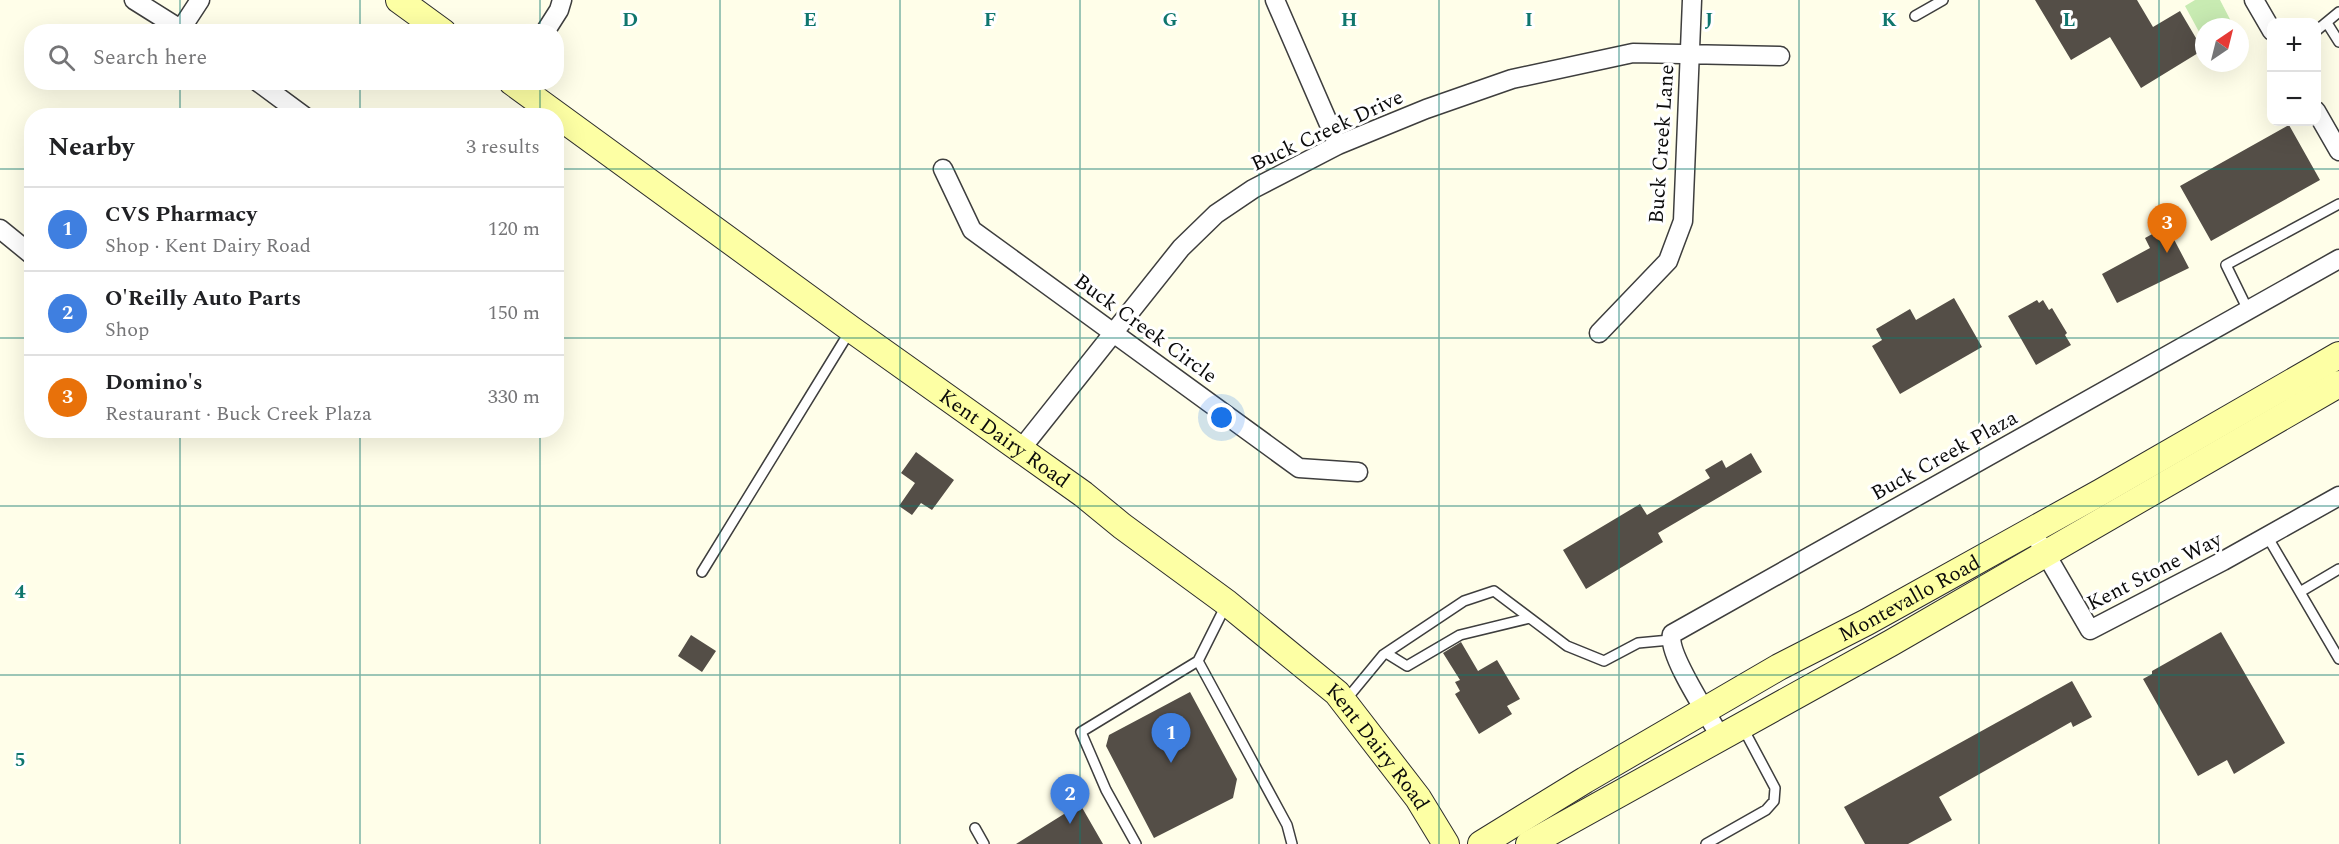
<!DOCTYPE html>
<meta charset="utf-8">
<style>
:root{--surface:#fff;--page:#f6f6f6;--text:#202124;--muted:#757577;--line:#e0e0e0;--accent:#7c3aed}
body{margin:0;font-family:Spectral,serif;background:var(--page);color:var(--text)}
.controls{position:absolute;right:18px;top:18px;display:grid;overflow:hidden;border-radius:12px;box-shadow:0 6px 24px #0002}
.controls button{width:54px;height:54px;display:grid;place-items:center;padding:0;border:0;border-bottom:2px solid var(--line);background:var(--surface);color:var(--text);font:30px sans-serif}
.compass{position:absolute;left:2195px;top:18px;width:54px;height:54px;border-radius:50%;background:var(--surface);box-shadow:0 6px 24px #0002;rotate:35deg}
.you{position:absolute;left:1222px;top:418px;width:21px;height:21px;margin:-15px;border:4px solid #fff;border-radius:50%;background:#1a73e8;box-shadow:0 0 0 9px #1a73e833}
.badge{display:grid;place-items:center;width:39px;height:39px;border-radius:50%;background:var(--accent);color:#fff;font-size:20px;font-weight:700}
.pin{position:absolute;translate:-50% -50px;filter:drop-shadow(0 2px 3px #0008)}
.pin::after{content:'';position:absolute;top:32px;width:21px;height:18px;background:inherit;clip-path:polygon(0 0,100% 0,50% 100%)}
.list{margin:0;padding:0;list-style:none}
h2{display:flex;justify-content:space-between;align-items:center;height:78px;margin:0;padding:0 24px;font-size:26px}
h2 small{font-size:20px;font-weight:400;color:var(--muted)}
.list li{display:grid;grid-template-columns:39px 1fr auto;gap:18px;align-items:center;box-sizing:border-box;height:84px;padding:0 24px;border-top:2px solid var(--line)}
.list b{display:block;font-size:22px;white-space:nowrap}
.list p{margin:0;font-size:20px;white-space:nowrap;color:var(--muted)}
.list em{font-size:20px;font-style:normal;color:var(--muted)}
.icon{flex:none;width:33px;height:33px;fill:none;stroke:currentColor;stroke-width:2;stroke-linecap:round;stroke-linejoin:round}
.map{position:relative;flex:none;width:2339px;height:844px;overflow:hidden}
.search{position:absolute;background:var(--surface);box-shadow:0 6px 24px #0002;left:24px;top:24px;width:540px;height:66px;display:flex;align-items:center;gap:15px;box-sizing:border-box;padding:0 21px;border-radius:24px;color:var(--muted);font-size:22px}
.panel{position:absolute;background:var(--surface);box-shadow:0 6px 24px #0002;left:24px;top:108px;width:540px;height:330px;border-radius:24px}
.map>svg:first-child{display:block}
.green{fill:#c8ebb2}
.building{fill:#544e47}
.lines{fill:none;stroke-linecap:round;stroke-linejoin:round}
.lane-casing{stroke:#3e3e3e;stroke-width:12}
.street-casing{stroke:#3e3e3e;stroke-width:21}
.secondary-casing{stroke:#2d2d2d;stroke-width:28}
.lane{stroke:#fff;stroke-width:9}
.street{stroke:#fff;stroke-width:18}
.secondary{stroke:#fdffa4;stroke-width:26}
.grid{fill:none;stroke:#0f766e;stroke-width:1.5;stroke-opacity:0.55}
.labels{text-anchor:middle;stroke-width:6;stroke-linejoin:round;paint-order:stroke}
.street-label{font-size:21px;fill:#0b0b0b;stroke:#fff}
.grid-label{font-size:20px;text-anchor:middle;font-weight:bold;fill:#0f766e;stroke:#fff;stroke-width:6;stroke-linejoin:round;paint-order:stroke}
</style>
<div class="map">
<svg width="2339" height="844" viewBox="0 0 2339 844">
<rect width="100%" height="100%" fill="#fffee9"/>
<path class="green" d="M2195 0H2220L2234 27H2204V41L2185 6Z"/>
<path class="building" d="M2035 0H2137L2153 27 2180 11 2203 50 2141 88 2110 37 2071 60Z
M2289 125 2320 180 2211 241 2180 186Z
M2167 226 2189 268 2117 303 2102 274 2150 248 2145 238Z
M1954 298 1982 347 1900 394 1872 346 1882 340 1876 329 1910 309 1916 320Z
M2037 300 2039 303 2043 300 2049 310 2052 308 2067 333 2065 335 2071 345 2036 365 2008 316Z
M916 452 954 480 932 510 921 503 912 515 899 506 915 483 901 473Z
M1751 453 1762 472 1658 533 1663 542 1586 589 1563 550 1640 504 1647 515 1710 478 1705 470 1722 460 1726 468Z
M2221 632 2285 743 2234 774 2227 760 2198 776 2143 679 2152 674V671Z
M691 635 716 651 702 672 678 656Z
M1461 642 1478 671 1497 660 1520 699 1507 706 1512 714 1479 734 1455 694 1460 691 1455 682 1460 680 1443 653Z
M2072 681 2092 717 2073 727 2071 722 1939 797 1952 820 1908 844H1865L1844 807Z
M1190 692 1237 779 1233 798 1154 838 1106 746 1109 735Z
M1080 804 1103 844H1016Z"/>
<g class="lines">
<g class="lane-casing">
<path id="lane" d="M1915 16 1943 0
M2327 23 2339 42
M2316 31 2339 12
M2248 310 2226 265 2339 204
M2267 536 2339 659
M702 572 850 331
M2300 592 2339 569
M1386 653 1407 666 1460 635 1530 618
M1198 661 1287 825 1292 844
M1345 701 1383 655 1464 601 1494 591 1567 646 1604 661 1638 643 1670 640
M975 828 984 844
M1136 844 1106 790 1081 732 1198 661 1226 605
M1706 844 1766 810 1774 801 1775 788 1743 728"/>
</g>
<g class="street-casing">
<path id="street" d="M134 0 185 32
M1275 0 1338 145
M2254 0 2272 31
M181 29 200 0
M545 32 559 10 562 0
M258 82 304 116
M2316 111 2339 151
M943 169 972 230 1299 468 1358 472
M0 229 32 255
M1599 333 1668 261 1683 221 1692 0
M1021 449 1181 248 1216 214 1253 189 1338 145 1426 109 1512 79 1633 53 1780 56
M2040 544 2090 630 2223 561 2339 496
M1721 738C1710 718 1666 653 1672 634L2339 259"/>
</g>
<g class="secondary-casing">
<g id="secondary">
<path d="M399 0 443 32"/>
<path id="s1" d="M512 82 851 329 1083 494 1122 526 1227 603 1337 693 1418 798 1446 844"/>
<path id="s2" d="M1481 844 1585 780 1779 667 1867 622 2101 492 2339 355"/>
<path d="M1529 844 1891 643 2339 384"/>
</g>
</g>
<use href="#lane" class="lane"/>
<use href="#street" class="street"/>
<use href="#secondary" class="secondary"/>
</g>
<path class="grid" d="M180 0V32M360 0V32M540 0V32M720 0V844M900 0V844M1080 0V844M1259 0V844M1439 0V844M1619 0V844M1799 0V844M1979 0V844M2159 0V844M180 82V116M360 82V116M540 82V116M0 169H32M556 169H2339M0 338H32M556 338H2339M180 430V844M360 430V844M540 430V844M0 506H2339M0 675H2339"/>
<g class="labels">
<g class="street-label">
<text transform="translate(1327 130) rotate(-25)" y="7">Buck Creek Drive</text>
<text transform="translate(1661 144) rotate(-86)" y="7">Buck Creek Lane</text>
<text transform="translate(1146 328) rotate(36)" y="7">Buck Creek Circle</text>
<text dy="7" stroke="none"><textPath href="#s1" startOffset="608">Kent Dairy Road</textPath></text>
<text transform="translate(1944 455) rotate(-29)" y="7">Buck Creek Plaza</text>
<text transform="translate(2154 571) rotate(-27)" y="7">Kent Stone Way</text>
<text dy="7" stroke="none"><textPath href="#s2" startOffset="494">Montevallo Road</textPath></text>
<text dy="7" stroke="none"><textPath href="#s1" startOffset="1094">Kent Dairy Road</textPath></text>
</g>
</g>
<g class="grid-label">
<text x="630" y="26">D</text>
<text x="810" y="26">E</text>
<text x="990" y="26">F</text>
<text x="1170" y="26">G</text>
<text x="1349" y="26">H</text>
<text x="1529" y="26">I</text>
<text x="1709" y="26">J</text>
<text x="1889" y="26">K</text>
<text x="2069" y="26">L</text>
<text x="20" y="598">4</text>
<text x="20" y="766">5</text>
</g>
</svg>
<div class="controls">
<button>+</button>
<button>−</button>
</div>
<svg class="compass" viewBox="-18 -18 36 36"><path d="M0-13l5 13h-10z" fill="#e53935"/><path d="M0 13l5-13h-10z" fill="#757577"/></svg>
<div class="you"></div>
<div class="pin badge" style="left:1171px;top:763px;background:#3f7fe0">1</div>
<div class="pin badge" style="left:1070px;top:824px;background:#3f7fe0">2</div>
<div class="pin badge" style="left:2167px;top:253px;background:#e8710a">3</div>
<div class="search"><svg class="icon" aria-label="search" viewBox="0 0 24 24"><circle cx="10" cy="10" r="6"/><path d="M15 15l6 6"/></svg>Search here</div>
<section class="panel">
<h2>Nearby<small>3 results</small></h2>
<ul class="list">
<li><span class="badge" style="background:#3f7fe0">1</span><div><b>CVS Pharmacy</b><p>Shop · Kent Dairy Road</p></div><em>120 m</em></li>
<li><span class="badge" style="background:#3f7fe0">2</span><div><b>O'Reilly Auto Parts</b><p>Shop</p></div><em>150 m</em></li>
<li><span class="badge" style="background:#e8710a">3</span><div><b>Domino's</b><p>Restaurant · Buck Creek Plaza</p></div><em>330 m</em></li>
</ul>
</section>
</div>
